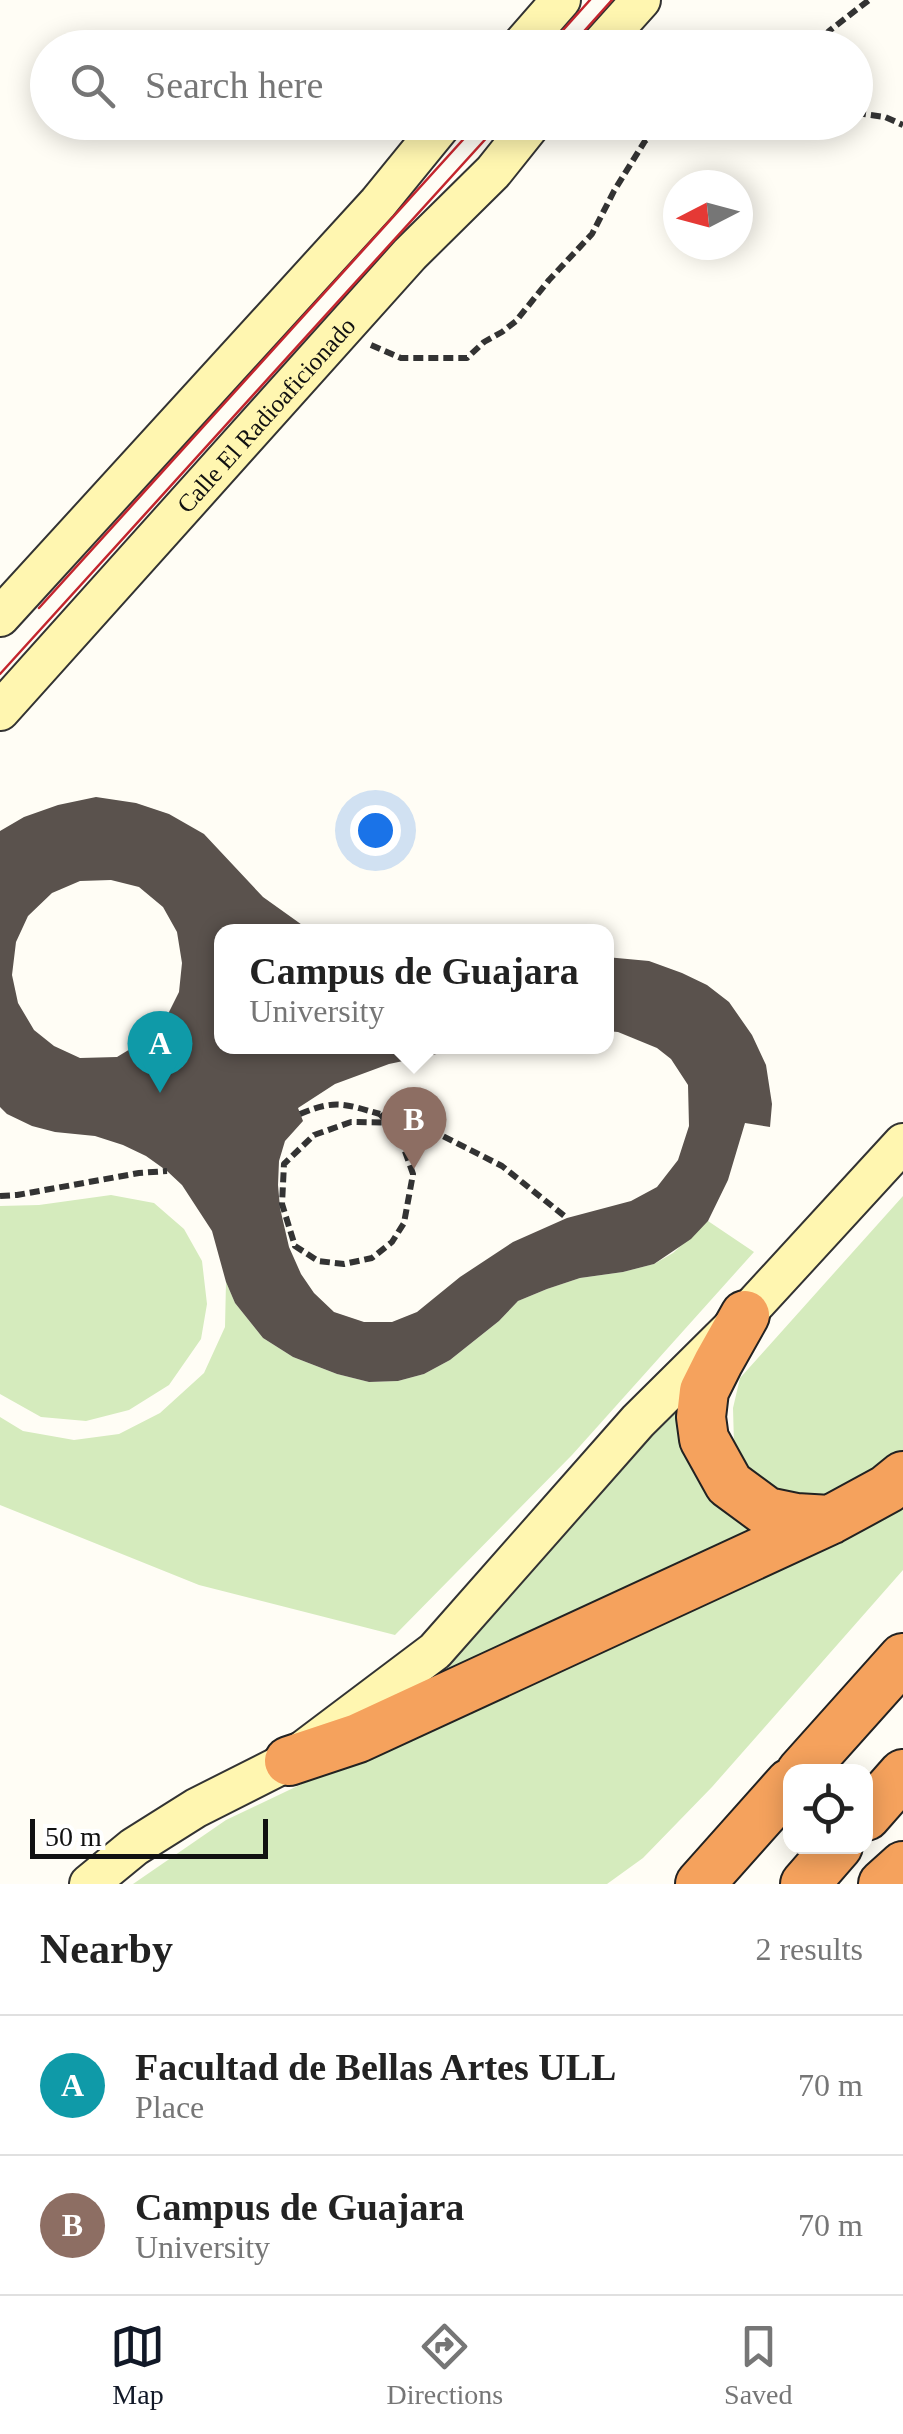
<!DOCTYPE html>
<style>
:root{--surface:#fff;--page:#f6f6f6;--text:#222;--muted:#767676;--line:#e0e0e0;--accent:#111827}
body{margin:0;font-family:"Times New Roman",serif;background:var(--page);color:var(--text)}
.controls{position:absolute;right:30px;bottom:30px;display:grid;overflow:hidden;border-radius:20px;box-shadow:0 5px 25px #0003}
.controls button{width:90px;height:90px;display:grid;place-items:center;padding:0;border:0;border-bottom:2px solid var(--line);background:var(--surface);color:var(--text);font:50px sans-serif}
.compass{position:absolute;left:663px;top:170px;width:90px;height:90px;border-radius:50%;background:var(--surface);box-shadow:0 5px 25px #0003;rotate:264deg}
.scale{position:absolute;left:30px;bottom:25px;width:238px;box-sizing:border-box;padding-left:10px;border:5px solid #111;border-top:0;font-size:28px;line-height:35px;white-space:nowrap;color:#111;-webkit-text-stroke:8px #fff;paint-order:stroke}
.you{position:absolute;left:375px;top:830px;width:35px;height:35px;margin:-25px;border:8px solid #fff;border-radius:50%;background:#1a73e8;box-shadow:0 0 0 15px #1a73e833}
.badge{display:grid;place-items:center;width:65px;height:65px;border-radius:50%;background:var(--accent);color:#fff;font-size:32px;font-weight:700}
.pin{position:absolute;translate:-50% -82px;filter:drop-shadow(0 2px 5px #0008)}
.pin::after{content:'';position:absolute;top:52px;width:35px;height:30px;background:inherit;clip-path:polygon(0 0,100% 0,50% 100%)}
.popup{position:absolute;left:214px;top:924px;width:400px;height:130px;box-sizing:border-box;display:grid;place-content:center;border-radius:20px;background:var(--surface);filter:drop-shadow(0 2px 8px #0005);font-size:32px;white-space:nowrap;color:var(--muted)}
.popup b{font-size:38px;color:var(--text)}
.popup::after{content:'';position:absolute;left:50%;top:100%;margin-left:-20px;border:20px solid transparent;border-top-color:var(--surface)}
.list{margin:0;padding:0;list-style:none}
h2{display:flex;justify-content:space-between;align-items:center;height:130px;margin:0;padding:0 40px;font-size:42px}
h2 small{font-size:32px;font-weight:400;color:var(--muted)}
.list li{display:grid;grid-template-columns:65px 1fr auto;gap:30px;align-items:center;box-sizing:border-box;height:140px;padding:0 40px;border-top:2px solid var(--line)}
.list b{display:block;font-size:38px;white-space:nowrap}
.list p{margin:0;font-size:32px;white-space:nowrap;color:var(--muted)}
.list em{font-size:32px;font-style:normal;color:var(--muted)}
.icon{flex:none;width:55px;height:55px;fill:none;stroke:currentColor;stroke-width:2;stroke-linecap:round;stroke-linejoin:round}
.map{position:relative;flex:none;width:903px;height:1884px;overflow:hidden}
.search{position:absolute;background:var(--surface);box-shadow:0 5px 25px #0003;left:30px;right:30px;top:30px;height:110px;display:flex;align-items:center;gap:25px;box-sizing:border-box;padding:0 35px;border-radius:55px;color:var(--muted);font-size:38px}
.sheet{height:410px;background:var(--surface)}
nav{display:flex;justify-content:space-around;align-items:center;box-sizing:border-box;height:140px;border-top:2px solid var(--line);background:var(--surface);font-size:28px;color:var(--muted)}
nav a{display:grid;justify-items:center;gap:5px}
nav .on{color:var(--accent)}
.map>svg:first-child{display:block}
.green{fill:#d5ebbd}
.building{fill:#5a524d;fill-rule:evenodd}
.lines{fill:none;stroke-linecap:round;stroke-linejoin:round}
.secondary-casing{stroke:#333;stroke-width:42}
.highway-casing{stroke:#222;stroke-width:52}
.path{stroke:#333;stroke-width:6;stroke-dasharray:10 5;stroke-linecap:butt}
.secondary{stroke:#fff6b0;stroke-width:38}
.highway{stroke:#f5a25d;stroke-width:48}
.tram{stroke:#c4262e;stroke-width:2.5}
.path-bridge{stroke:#333;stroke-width:6;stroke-dasharray:10 5;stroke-linecap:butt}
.labels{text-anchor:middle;stroke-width:10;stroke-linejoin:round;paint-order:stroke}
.street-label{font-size:25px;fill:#111;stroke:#fff}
</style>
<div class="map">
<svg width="903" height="1884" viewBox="0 0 903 1884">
<rect width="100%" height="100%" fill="#fffdf5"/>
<path class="green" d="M111 1195 154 1203 184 1229 202 1261 207 1304 201 1339 169 1385 129 1410 86 1421 41 1417 0 1394V1206L39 1205Z
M903 1196V1451L855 1484 817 1498 774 1491 752 1473 734 1444 733 1408 740 1378Z
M708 1221 754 1252 572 1455 395 1635 199 1585 0 1505V1417L23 1431 74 1440 119 1434 160 1413 204 1373 225 1327 226 1282 235 1303 263 1338 293 1357 337 1374 369 1382 398 1381 424 1374 450 1360 499 1321 518 1301 547 1289 580 1278 623 1272 654 1264 673 1253Z
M687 1399 765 1533 422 1691 427 1676 451 1661 645 1442Z
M903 1498V1570L712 1787 643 1858 607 1884H133L226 1820Z"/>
<path class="building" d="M96 797 136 803 169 814 204 834 263 897 312 932H222V1046H465V1048L389 1064 335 1084 298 1108 303 1121 285 1141 279 1161 278 1185 280 1208 289 1247 301 1274 314 1293 334 1312 364 1322H392L417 1312 460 1277 513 1242 567 1218 631 1201 657 1187 678 1160 689 1126 688 1085 671 1059 657 1048 618 1032 606 1031V957L649 961 682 973 707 985 729 1002 752 1035 766 1065 772 1104 770 1127 745 1123 728 1180 708 1221 691 1239 654 1264 623 1272 580 1278 547 1289 518 1301 499 1321 450 1360 424 1374 398 1381 369 1382 337 1374 293 1357 263 1338 235 1303 226 1282 212 1231 182 1185 167 1171 146 1156 123 1145 95 1136 55 1132 32 1126 7 1114 0 1107V831L24 817 58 805ZM111 880 139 887 163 907 177 932 182 963 179 992 165 1020 145 1040 117 1057 80 1058 54 1046 34 1030 18 1003 12 975 16 942 28 916 52 893 80 881Z"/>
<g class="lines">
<g class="secondary-casing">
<g id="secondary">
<path d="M519 48 561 0"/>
<path d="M598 48 641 0"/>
<path d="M0 617 378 203 444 122"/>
<path id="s1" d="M0 711 410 254 493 172 533 122"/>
<path d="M89 1884 134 1847 196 1808 289 1761 435 1651 638 1421 745 1315 903 1143"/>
</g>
</g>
<g class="highway-casing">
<path id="highway" d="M745 1315 718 1363 704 1391 701 1417 704 1439 729 1484 767 1512 796 1518 830 1520
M289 1761 358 1738 830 1520 887 1489 903 1476
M801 1772 903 1658
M866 1816 903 1774
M700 1884 790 1783
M805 1884 838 1846
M883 1884 903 1866"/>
</g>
<path class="path" d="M818 48 829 31 869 0
M856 113 885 117 903 125
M371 345 401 358H467L484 342 502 332 516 321 549 280 592 234 614 191 645 141 669 122
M300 1114C336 1099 344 1104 380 1114
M400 1137 413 1174 404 1223 392 1242 372 1258 344 1264 318 1261 295 1246 282 1204 284 1164 314 1135 351 1122 417 1123 502 1166 567 1218
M0 1196 17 1195 139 1173 167 1171"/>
<use href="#secondary" class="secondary"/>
<use href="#highway" class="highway"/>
<path class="tram" d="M547 48 590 0
M569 48 612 0
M39 608 479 122
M0 674 501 122"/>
<path class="path-bridge" d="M380 1114 400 1137"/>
</g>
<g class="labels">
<g class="street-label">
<text dy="9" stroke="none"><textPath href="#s1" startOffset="398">Calle El Radioaficionado</textPath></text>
</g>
</g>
</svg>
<div class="controls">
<button><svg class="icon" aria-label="locate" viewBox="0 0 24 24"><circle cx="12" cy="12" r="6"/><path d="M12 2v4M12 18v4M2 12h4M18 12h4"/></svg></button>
</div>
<svg class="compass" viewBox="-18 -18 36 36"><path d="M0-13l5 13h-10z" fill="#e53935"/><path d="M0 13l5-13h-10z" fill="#767676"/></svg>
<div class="scale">50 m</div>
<div class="you"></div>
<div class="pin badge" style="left:160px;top:1093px;background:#0f9aa8">A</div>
<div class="pin badge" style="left:414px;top:1169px;background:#8d6e63">B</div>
<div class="popup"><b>Campus de Guajara</b>University</div>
<div class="search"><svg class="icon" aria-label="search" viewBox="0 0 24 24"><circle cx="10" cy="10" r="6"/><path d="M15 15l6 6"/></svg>Search here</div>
</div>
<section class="sheet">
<h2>Nearby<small>2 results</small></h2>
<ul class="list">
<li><span class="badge" style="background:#0f9aa8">A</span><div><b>Facultad de Bellas Artes ULL</b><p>Place</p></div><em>70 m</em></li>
<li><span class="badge" style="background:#8d6e63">B</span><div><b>Campus de Guajara</b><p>University</p></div><em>70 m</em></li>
</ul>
</section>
<nav>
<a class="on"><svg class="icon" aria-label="map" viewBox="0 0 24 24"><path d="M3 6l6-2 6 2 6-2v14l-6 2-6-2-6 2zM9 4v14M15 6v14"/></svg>Map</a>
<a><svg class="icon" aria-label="directions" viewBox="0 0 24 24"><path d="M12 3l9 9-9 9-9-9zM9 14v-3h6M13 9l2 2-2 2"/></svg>Directions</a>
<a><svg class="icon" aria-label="saved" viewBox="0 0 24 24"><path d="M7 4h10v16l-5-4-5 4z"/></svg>Saved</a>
</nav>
